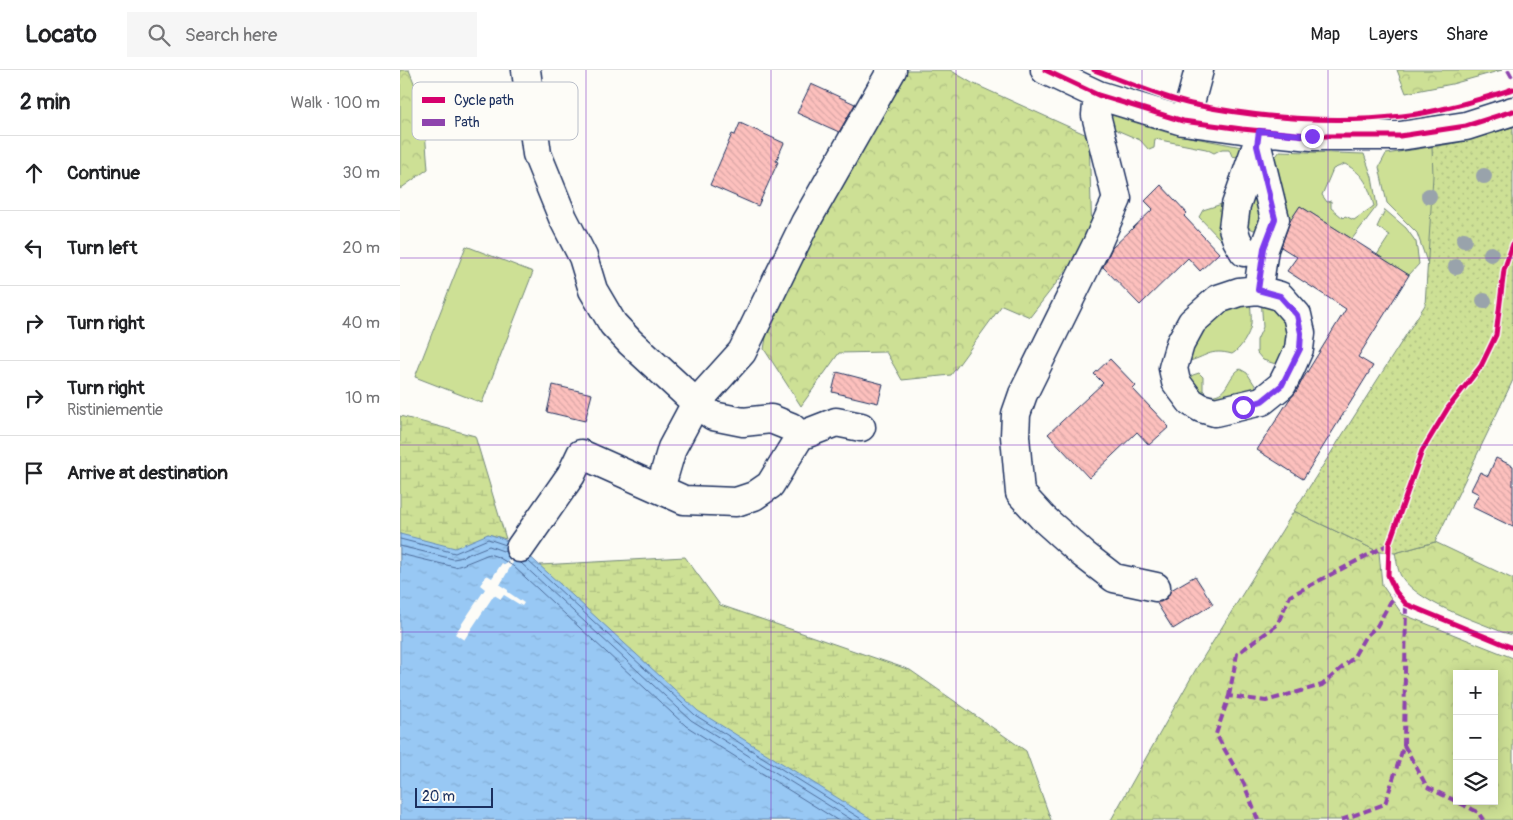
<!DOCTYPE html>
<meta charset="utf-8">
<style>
:root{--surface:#fff;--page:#f6f6f6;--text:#202124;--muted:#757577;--line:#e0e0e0}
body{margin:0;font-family:Pangolin,sans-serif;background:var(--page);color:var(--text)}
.controls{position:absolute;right:15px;bottom:15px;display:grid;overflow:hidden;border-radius:0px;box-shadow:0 2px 12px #0003}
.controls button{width:45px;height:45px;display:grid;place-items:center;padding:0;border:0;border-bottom:1px solid var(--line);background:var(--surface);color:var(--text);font:25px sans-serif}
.scale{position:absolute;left:15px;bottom:12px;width:78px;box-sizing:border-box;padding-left:5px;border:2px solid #1b2f5e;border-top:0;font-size:14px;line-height:18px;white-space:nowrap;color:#1b2f5e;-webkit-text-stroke:4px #fdfcf7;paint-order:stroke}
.stop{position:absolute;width:15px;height:15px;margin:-11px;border:4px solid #7c3aed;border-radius:50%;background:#fff}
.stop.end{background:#7c3aed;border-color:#fff;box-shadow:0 1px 5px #0008}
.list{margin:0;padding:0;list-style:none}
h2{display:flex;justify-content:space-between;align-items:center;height:65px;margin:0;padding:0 20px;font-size:21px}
h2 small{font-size:16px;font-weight:400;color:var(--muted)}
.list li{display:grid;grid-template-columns:32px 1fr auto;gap:15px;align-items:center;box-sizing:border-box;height:75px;padding:0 20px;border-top:1px solid var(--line)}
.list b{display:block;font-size:19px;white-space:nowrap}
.list p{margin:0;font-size:16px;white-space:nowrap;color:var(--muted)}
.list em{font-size:16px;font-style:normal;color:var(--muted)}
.icon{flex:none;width:28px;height:28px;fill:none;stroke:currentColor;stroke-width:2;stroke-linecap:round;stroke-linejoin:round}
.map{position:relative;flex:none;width:1113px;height:750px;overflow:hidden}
header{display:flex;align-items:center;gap:30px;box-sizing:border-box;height:70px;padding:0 25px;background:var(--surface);border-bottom:1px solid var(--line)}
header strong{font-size:24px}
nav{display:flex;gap:28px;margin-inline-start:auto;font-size:18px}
.search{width:350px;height:45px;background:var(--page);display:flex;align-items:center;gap:12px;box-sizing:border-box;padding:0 18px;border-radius:0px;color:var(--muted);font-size:19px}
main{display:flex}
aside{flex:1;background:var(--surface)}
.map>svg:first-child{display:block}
.green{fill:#cde095;stroke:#74887a;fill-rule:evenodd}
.forest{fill:url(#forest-crowns);stroke:#74887a;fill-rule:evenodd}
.wetland{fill:url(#wetland-marsh);stroke:#74887a}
.park{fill:url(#park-dots);stroke:#74887a}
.water{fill:url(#water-ripples);stroke:#668bb8}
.pier{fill:#fdfcf7}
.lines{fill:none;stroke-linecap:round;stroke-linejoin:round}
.shore{stroke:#4d6c9a;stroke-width:1}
.building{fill:url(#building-back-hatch);stroke:#1b2f5e}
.minor-casing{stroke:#1b2f5e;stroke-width:31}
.minor{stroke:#fdfcf7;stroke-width:28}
.quiet{stroke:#8e44ad;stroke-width:4;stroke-dasharray:8 4;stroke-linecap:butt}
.cycleway-casing{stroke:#fdfcf7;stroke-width:8}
.cycleway{stroke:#d6006c;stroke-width:5}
.tree{fill:#99a3ab}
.route{stroke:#7c3aed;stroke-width:6}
.grid{fill:none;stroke:#7b2cbf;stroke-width:1;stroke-opacity:0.55}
.key{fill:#fdfcf7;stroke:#b9bec9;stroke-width:1}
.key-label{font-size:14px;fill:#1b2f5e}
</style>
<header>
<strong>Locato</strong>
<div class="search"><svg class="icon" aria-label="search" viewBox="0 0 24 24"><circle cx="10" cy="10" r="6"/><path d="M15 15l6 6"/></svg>Search here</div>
<nav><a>Map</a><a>Layers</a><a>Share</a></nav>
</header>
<main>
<aside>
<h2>2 min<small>Walk · 100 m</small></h2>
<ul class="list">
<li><svg class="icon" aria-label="ahead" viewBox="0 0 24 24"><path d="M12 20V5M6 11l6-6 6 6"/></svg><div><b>Continue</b></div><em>30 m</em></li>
<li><svg class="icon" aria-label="left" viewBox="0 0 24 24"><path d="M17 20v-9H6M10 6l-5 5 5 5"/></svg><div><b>Turn left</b></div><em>20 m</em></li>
<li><svg class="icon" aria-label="right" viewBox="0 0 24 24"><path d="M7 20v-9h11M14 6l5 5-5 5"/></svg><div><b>Turn right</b></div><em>40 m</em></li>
<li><svg class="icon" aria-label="right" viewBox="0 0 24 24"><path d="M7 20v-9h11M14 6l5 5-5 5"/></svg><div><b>Turn right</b><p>Ristiniementie</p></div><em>10 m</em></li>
<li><svg class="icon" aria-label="arrive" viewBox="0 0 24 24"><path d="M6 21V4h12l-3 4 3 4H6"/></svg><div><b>Arrive at destination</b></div></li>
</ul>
</aside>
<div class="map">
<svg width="1113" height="750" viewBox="0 0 1113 750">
<defs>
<pattern id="forest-crowns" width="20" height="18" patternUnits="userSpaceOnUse" patternTransform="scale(1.25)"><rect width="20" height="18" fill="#cde095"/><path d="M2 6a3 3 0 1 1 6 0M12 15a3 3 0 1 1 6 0" fill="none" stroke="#afc083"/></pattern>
<pattern id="wetland-marsh" width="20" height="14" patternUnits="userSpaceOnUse" patternTransform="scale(1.25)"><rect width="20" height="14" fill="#cde095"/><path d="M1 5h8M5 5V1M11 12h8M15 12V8" fill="none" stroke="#afc083"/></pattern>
<pattern id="park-dots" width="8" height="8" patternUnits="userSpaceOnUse" patternTransform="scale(1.25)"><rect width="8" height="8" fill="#cde095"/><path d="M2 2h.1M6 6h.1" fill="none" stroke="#afc083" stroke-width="1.8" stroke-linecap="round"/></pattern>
<pattern id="water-ripples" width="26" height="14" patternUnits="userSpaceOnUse" patternTransform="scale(1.25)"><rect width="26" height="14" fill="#98c8f4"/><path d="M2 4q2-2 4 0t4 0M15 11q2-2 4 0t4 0" fill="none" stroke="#82acd4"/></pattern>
<pattern id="building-back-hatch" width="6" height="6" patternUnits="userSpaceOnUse" patternTransform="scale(1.25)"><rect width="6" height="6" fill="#fdc0bd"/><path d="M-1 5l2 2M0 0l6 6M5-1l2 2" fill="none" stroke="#d8a5a5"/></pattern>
</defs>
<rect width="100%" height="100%" fill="#fdfcf7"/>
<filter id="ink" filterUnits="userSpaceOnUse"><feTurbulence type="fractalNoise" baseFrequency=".02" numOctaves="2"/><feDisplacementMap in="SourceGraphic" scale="10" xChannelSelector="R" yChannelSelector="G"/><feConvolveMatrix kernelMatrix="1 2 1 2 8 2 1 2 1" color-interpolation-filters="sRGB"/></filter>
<g filter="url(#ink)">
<path class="green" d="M708 44 769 63 842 77 841 84 837 87 832 86 829 79H822L814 83 806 79 755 69 754 78 749 80 740 70 712 58Z
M1113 57 1027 192 1017 163 987 133 979 97 986 84 1056 73Z
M880 81 964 84 972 107 977 136 952 169 900 136 888 154 882 147 874 89ZM945 94C965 105 968 115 974 136L954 150 945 146 943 148 931 138V131L927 132 922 125 933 99Z
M855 114 864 157 854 160 845 156Z
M825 133 838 188 799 147 803 140Z
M985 140 1006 158 1016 172 1019 194 1009 205 977 185 990 165 977 157Z
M66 176 133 202 82 333 15 307Z
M850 226C850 235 852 246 851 254 850 264 840 280 832 284 809 278 807 287 786 292L807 247Z
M861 227 893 257 882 296 863 290 857 283V270L863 257Z
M840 299 847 303 858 320 817 335 784 311 793 305 799 303 803 307V320L807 325C829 328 826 307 840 299Z"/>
<path class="forest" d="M0 0H9L23 36 28 99 0 119Z
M503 0H550L572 13 689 66 692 167 630 247 602 235 551 305 502 310 486 282 439 283 401 336 364 279 375 215Z
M997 0H1102L1052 14 1006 23Z
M894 441 979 482 982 515 1002 544 1113 588V750H711L796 599ZM1057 604H1094V731H1057Z
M1035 472 1113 509V565L1102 562C1072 549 1018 533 1001 506 997 499 997 490 995 483Z"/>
<path class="wetland" d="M0 346 75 366 106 469 88 464 0 520Z
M285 487 320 535 510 600 626 681 651 750H225L140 495Z"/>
<path class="park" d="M1113 57V310L1035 472 995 483 979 482 894 441 1025 235 1033 106 1032 77 1056 73Z"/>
<path class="water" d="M0 464 55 478 88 464C102 468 113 473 124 481L298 641 473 750H0Z"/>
<path class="pier" d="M111 485 115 489 100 515 108 520V522L124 533 122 536 104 525 101 529 94 525 64 570 55 564 85 519 80 515 87 505 92 508 102 493 105 495Z"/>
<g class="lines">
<path class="shore" d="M0 469 55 483 88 469 106 475
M0 476 53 489 59 488 89 476 106 482
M0 484 55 497 62 495 89 484 98 487 113 496 286 656 437 750
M128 491 295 645 463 750
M121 493 291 650 452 750"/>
</g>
<path class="building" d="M411 14 455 34 439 62 397 43Z
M340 53 384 73 376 91 378 92 358 136 310 115 332 64 335 65Z
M761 115 787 143 784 146 819 183 800 201 788 188 740 235 703 197 712 178 753 139 745 131Z
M900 136 1009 205 958 287 973 296 903 409 857 380 889 330 896 322 904 307 946 239 887 201 897 187 881 177 890 151Z
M710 289 736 316 733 319 769 357 749 375 737 362 689 408 648 364 703 313 694 304Z
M437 302 483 314 478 333 432 322Z
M153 315 192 324 185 351 147 342Z
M1096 388 1113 396V457L1072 437 1079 424 1071 420 1080 402 1088 406Z
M795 506 813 534 773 559 756 532H761L767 528 771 520Z"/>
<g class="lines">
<g class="minor-casing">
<path id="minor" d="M126 0 137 84 163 148 183 187 193 220 213 254 230 272 296 333 313 346 343 352 371 349 391 357 400 366
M645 0 698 25 783 51 842 59 912 66H1000L1066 56 1113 41
M698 25 696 45 717 129 697 174 623 324 616 344 615 366 620 423 643 448 683 484 714 508 756 517
M783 51 790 33 799 0
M857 76 875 149 864 179 858 220
M844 182 837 170 833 158 836 135 858 72
M858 220 880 226 897 245 901 263 899 279 890 299 882 315 862 331 815 342 801 338 791 332 776 312 773 298 780 274 792 252 818 229 839 222Z
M260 419 272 378 296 333 342 282 405 153 492 0
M120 478 171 405 181 384 284 430 336 432 354 426 370 415 400 366 436 352 461 357"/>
</g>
<use href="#minor" class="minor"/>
<path class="quiet" d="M1108 0 1113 9
M829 626 837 584 877 555 890 526 989 474
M1004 675 1027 717 1078 742 1083 750
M858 750 844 714 816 664 829 626 866 631 922 615 953 588 965 567 977 556 996 522
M941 750 985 734 1004 675 1006 534"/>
<g class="cycleway-casing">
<path id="cycleway" d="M645 0 698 25 783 51 842 59 912 66H1000L1066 56 1113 41
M694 0C724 11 760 27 791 34 858 48 934 54 1002 46 1040 42 1077 30 1113 19
M1113 174 1104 200 1096 265 1081 296 1048 338 1022 381 989 474 988 505 996 522 1006 534 1113 578"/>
</g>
<use href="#cycleway" class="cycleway"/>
</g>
<g class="tree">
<circle cx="1084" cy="106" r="8"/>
<circle cx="1029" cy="126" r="8"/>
<circle cx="1064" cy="170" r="8"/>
<circle cx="1091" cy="184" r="8"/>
<circle cx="1056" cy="197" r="8"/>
<circle cx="1084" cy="231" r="8"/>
</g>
</g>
<g class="lines" filter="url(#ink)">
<path class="route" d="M843 337 862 331 882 315 900 279 901 263 897 245 880 226 858 220 864 178 875 149 857 76 859 61 912 66"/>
</g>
<path class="grid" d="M186 0V750M371 0V750M556 0V750M742 0V750M928 0V750M0 188H1113M0 375H1113M0 562H1113"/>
<rect x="12" y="12" width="166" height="58" rx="8" class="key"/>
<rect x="22" y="27" width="23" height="6" fill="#d6006c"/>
<rect x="22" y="49" width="23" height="7" fill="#8e44ad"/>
<g class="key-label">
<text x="54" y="35">Cycle path</text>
<text x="54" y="57">Path</text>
</g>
</svg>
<div class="controls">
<button>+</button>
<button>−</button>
<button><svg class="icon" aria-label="layers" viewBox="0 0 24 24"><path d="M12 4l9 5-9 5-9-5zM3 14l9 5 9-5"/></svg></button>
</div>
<div class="scale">20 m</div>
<div class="stop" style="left:843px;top:337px"></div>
<div class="stop end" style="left:912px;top:66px"></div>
</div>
</main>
